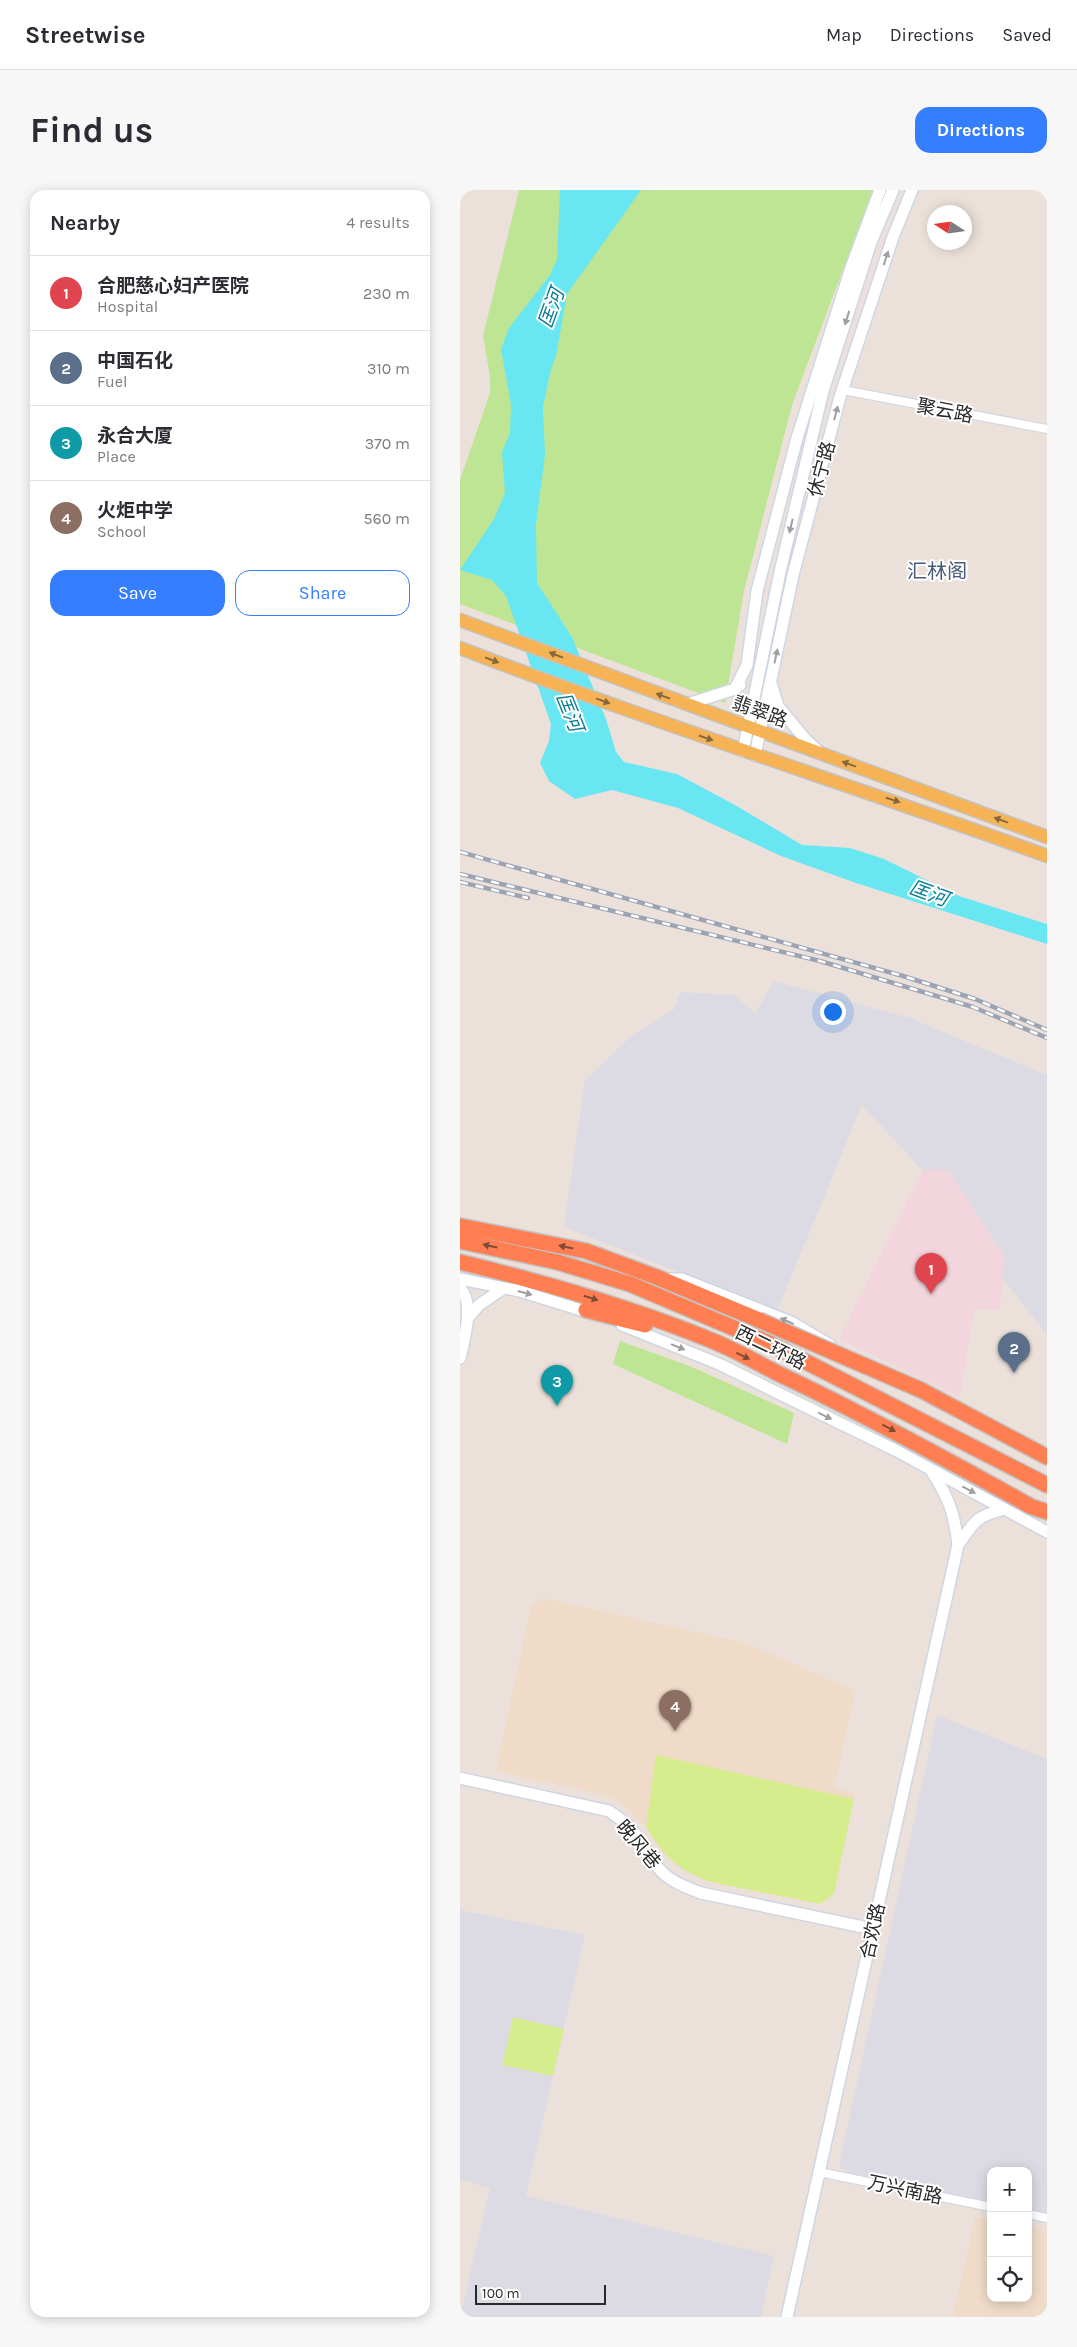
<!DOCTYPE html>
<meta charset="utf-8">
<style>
:root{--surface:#fff;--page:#f7f7f7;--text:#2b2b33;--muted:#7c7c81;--line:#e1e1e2;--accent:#347eff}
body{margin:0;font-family:Karla,"Noto Sans SC",sans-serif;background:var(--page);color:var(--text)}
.controls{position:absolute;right:15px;bottom:15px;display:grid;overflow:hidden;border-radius:10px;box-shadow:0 2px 12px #0003}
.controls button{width:45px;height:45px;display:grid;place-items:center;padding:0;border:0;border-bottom:1px solid var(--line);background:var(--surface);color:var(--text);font:25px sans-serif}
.compass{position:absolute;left:467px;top:15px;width:45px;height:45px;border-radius:50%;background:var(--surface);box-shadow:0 2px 12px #0003;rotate:282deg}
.scale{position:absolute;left:15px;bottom:12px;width:131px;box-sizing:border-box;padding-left:5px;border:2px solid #292929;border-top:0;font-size:14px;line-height:18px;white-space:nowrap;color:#292929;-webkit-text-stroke:4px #fff;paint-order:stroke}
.you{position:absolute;left:372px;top:821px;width:18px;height:18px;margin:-12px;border:4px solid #fff;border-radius:50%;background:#1a73e8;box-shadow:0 0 0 8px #1a73e833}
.badge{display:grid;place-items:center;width:32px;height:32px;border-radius:50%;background:var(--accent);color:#fff;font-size:16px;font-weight:700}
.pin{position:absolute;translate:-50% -41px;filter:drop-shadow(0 1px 2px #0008)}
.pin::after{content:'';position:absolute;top:26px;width:18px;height:15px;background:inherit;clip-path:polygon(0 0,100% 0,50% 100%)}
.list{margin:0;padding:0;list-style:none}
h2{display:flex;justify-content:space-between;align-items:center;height:65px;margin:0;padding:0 20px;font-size:21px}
h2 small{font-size:16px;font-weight:400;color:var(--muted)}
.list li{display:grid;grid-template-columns:32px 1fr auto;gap:15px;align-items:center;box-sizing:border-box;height:75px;padding:0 20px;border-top:1px solid var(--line)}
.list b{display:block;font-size:19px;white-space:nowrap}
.list p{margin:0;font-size:16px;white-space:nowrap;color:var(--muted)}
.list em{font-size:16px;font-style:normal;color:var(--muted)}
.actions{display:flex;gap:10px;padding:15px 20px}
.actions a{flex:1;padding:11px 0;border:1px solid var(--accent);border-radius:15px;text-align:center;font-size:18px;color:var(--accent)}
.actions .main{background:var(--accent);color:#fff}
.icon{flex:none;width:28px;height:28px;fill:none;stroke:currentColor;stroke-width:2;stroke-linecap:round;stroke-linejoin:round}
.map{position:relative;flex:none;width:587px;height:2127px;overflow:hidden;border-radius:15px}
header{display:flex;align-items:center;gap:30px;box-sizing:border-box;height:70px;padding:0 25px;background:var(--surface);border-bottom:1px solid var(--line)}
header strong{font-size:24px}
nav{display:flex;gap:28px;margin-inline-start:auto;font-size:18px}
.intro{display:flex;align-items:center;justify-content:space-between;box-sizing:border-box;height:120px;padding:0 30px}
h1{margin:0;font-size:35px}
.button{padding:12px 22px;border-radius:15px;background:var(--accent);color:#fff;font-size:18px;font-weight:700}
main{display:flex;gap:30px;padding:0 30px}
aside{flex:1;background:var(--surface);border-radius:15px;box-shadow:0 2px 12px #0003}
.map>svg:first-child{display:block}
.industrial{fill:#dcdbe4}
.education{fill:#efdbc8}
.medical{fill:#f3d6dd}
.green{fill:#bee593}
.pitch{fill:#d6ed8e}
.water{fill:#68e7f3}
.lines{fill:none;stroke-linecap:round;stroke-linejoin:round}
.street-casing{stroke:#cfd6e3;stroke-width:10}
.secondary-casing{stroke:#cfd6e3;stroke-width:14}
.primary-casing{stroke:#c3c3c3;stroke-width:15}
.highway-casing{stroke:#c3c3c3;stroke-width:18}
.street{stroke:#fff;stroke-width:8}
.secondary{stroke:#fff;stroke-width:11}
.primary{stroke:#f6b355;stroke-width:12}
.highway{stroke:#ff7e52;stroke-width:15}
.rail-casing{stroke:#9ca4b4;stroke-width:4.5}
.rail{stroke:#fff;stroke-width:2.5;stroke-dasharray:8;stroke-linecap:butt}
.highway-bridge-casing{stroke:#c3c3c3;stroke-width:18;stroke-linecap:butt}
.highway-bridge{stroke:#ff7e52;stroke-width:15}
.oneway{fill:#9f9f9f}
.oneway2{fill:#85673d}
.oneway3{fill:#7f4b39}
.labels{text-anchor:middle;stroke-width:4;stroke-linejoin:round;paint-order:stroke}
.street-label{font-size:19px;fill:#292929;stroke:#fff}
.water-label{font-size:20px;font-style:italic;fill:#087f97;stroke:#fff}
.neighbourhood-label{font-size:20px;fill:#485a7b;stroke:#fff}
</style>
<header>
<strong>Streetwise</strong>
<nav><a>Map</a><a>Directions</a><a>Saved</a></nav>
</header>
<div class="intro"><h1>Find us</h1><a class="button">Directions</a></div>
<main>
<aside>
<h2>Nearby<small>4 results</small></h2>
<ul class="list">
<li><span class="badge" style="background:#e0444e">1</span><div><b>合肥慈心妇产医院</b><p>Hospital</p></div><em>230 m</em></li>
<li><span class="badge" style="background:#5c6f8a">2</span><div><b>中国石化</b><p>Fuel</p></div><em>310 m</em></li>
<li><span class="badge" style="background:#0f9aa8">3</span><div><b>永合大厦</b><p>Place</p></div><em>370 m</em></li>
<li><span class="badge" style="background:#8d6e63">4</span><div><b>火炬中学</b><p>School</p></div><em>560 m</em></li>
</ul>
<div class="actions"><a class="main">Save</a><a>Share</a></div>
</aside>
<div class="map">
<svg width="587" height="2127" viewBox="0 0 587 2127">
<rect width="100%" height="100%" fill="#ece1da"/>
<path class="industrial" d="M314 791 450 828 587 885V1145L542 1088 544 1066 488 980H462L402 915 317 1121 104 1037 125 890 170 847 214 819 220 802 274 805 295 823Z
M477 1525 587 1569V2024L568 2020V1981H531V2012L391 1984 379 1975Z
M0 1720 125 1745 66 2006 314 2066 301 2127H0L30 1998 0 1990Z"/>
<path class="education" d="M83 1408 286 1453 395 1501 374 1598 395 1604 374 1704 360 1714 251 1692 235 1686 217 1676 203 1663 186 1637 161 1613 144 1605 36 1581 71 1415Z
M515 2027 531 2030V2108H568V2038L587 2042V2127H493Z"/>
<path class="medical" d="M462 980H488L544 1066 540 1120H514L500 1207 379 1149Z"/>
<path class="green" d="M59 0H413L332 215 284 401 265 513 0 414V290L30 203V187L23 146Z
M160 1151 232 1177 334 1223 327 1254 153 1174Z"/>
<path class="pitch" d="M196 1565 394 1609 374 1704 360 1714 251 1692C217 1680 205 1667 186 1637Z
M53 1827 104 1839 93 1886 42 1875Z"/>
<path class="water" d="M100 0H181L107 104 96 166 91 179 83 217 85 265 76 335 77 393 112 447 146 529 156 562 164 572 217 584 275 615 342 655 390 658 424 669 499 706 587 734V754L396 693 321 666 218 618 152 600 115 609 89 591 80 573 89 551 91 534 46 406 32 390 0 380 34 329 45 303 42 262 50 243 51 215 41 159 49 138 90 85 97 70Z"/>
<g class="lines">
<g class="street-casing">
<path id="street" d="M383 200 587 239
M359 1982 531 2017
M568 2024 587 2028"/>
</g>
<g class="secondary-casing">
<path id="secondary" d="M311 493 318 516 345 549 359 562
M275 499 287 475 297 401 337 248 391 78 420 0
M228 514 275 499 280 495
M283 561 320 382 363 201 411 52 433 0
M295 565 333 385 380 207 433 47 452 0
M0 1089 60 1101 131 1123
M206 1089H222L331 1132 370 1155
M0 1098C15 1112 4 1151 0 1168
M8 1128 19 1115 44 1098
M162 1135 259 1174 437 1261 587 1342
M498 1355C515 1331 516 1326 545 1319
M0 1588 149 1621C158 1627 167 1633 173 1641 184 1655 190 1671 203 1683 214 1693 228 1698 241 1703L413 1739
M327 2127 498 1355C494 1321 489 1309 471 1280"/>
</g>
<g class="primary-casing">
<path id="primary" d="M0 430 587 647
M0 458C193 533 392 595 587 666"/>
</g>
<g class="highway-casing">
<path id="highway" d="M0 1036 126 1061 199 1088 299 1130
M0 1051 97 1072 170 1094 311 1154 587 1295
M0 1072C86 1093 171 1117 253 1151 275 1160 296 1172 317 1183 404 1224 488 1270 572 1317L587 1322
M126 1120 185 1135
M461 1200 587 1267"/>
</g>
<use href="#street" class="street"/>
<use href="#secondary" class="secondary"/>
<use href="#primary" class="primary"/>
<use href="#highway" class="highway"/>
<g class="rail-casing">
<path id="rail" d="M0 662 443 786 515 809 587 840
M0 684 360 771 513 817 587 848
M0 692 68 708"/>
</g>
<use href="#rail" class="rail"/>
<g class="highway-bridge-casing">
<path id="highway-bridge" d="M299 1130 461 1200"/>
</g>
<use href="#highway-bridge" class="highway-bridge"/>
</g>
<defs><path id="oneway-solid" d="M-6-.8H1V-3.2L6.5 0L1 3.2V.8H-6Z" transform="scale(1.25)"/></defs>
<g class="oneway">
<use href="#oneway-solid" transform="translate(426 68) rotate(-72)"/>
<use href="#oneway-solid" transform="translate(387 128) rotate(108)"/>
<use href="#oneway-solid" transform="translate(376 223) rotate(-75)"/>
<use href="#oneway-solid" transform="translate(331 336) rotate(103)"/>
<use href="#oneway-solid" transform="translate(316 466) rotate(-78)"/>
<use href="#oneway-solid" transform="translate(65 1103) rotate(15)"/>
<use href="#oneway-solid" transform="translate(327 1131) rotate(-156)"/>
<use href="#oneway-solid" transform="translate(218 1157) rotate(22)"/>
<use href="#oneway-solid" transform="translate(365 1226) rotate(26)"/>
<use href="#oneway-solid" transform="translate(509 1300) rotate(28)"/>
</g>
<g class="oneway2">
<use href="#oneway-solid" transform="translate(96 465) rotate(-159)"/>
<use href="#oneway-solid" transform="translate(32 470) rotate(21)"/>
<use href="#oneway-solid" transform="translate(203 506) rotate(-160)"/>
<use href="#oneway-solid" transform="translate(143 511) rotate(20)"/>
<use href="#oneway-solid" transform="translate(246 548) rotate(19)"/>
<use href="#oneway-solid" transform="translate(389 574) rotate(-160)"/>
<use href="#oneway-solid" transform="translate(433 610) rotate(18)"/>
<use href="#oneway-solid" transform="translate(541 630) rotate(-160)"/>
</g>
<g class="oneway3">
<use href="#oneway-solid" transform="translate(30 1056) rotate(-168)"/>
<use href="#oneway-solid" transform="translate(106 1057) rotate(-168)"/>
<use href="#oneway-solid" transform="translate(131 1108) rotate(18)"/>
<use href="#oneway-solid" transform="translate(283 1166) rotate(26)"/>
<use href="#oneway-solid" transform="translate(429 1238) rotate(27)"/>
</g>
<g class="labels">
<g class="street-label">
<text transform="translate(485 220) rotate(11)" y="7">聚云路</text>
<text transform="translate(361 279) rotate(-75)" y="7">休宁路</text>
<text transform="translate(300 521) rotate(20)" y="7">翡翠路</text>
<text transform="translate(311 1157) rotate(26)" y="7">西二环路</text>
<text transform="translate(179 1654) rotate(50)" y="7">晚风巷</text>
<text transform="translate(412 1741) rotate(-78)" y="7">合欢路</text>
<text transform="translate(445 1999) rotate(12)" y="7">万兴南路</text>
</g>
<g class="water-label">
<text transform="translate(91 118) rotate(-70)" y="7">匡河</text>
<text transform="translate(110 522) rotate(68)" y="7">匡河</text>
<text transform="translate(469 703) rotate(20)" y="7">匡河</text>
</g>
<g class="neighbourhood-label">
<text x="477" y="388">汇林阁</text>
</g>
</g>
</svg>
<div class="controls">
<button>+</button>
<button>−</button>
<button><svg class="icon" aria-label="locate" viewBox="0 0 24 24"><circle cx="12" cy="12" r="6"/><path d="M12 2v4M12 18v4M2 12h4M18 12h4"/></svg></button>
</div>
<svg class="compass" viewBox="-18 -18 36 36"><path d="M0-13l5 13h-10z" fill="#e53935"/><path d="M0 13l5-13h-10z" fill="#7c7c81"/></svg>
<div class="scale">100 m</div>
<div class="you"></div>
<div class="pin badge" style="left:471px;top:1104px;background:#e0444e">1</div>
<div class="pin badge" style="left:554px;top:1183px;background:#5c6f8a">2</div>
<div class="pin badge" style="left:97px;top:1216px;background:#0f9aa8">3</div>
<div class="pin badge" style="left:215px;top:1541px;background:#8d6e63">4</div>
</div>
</main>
